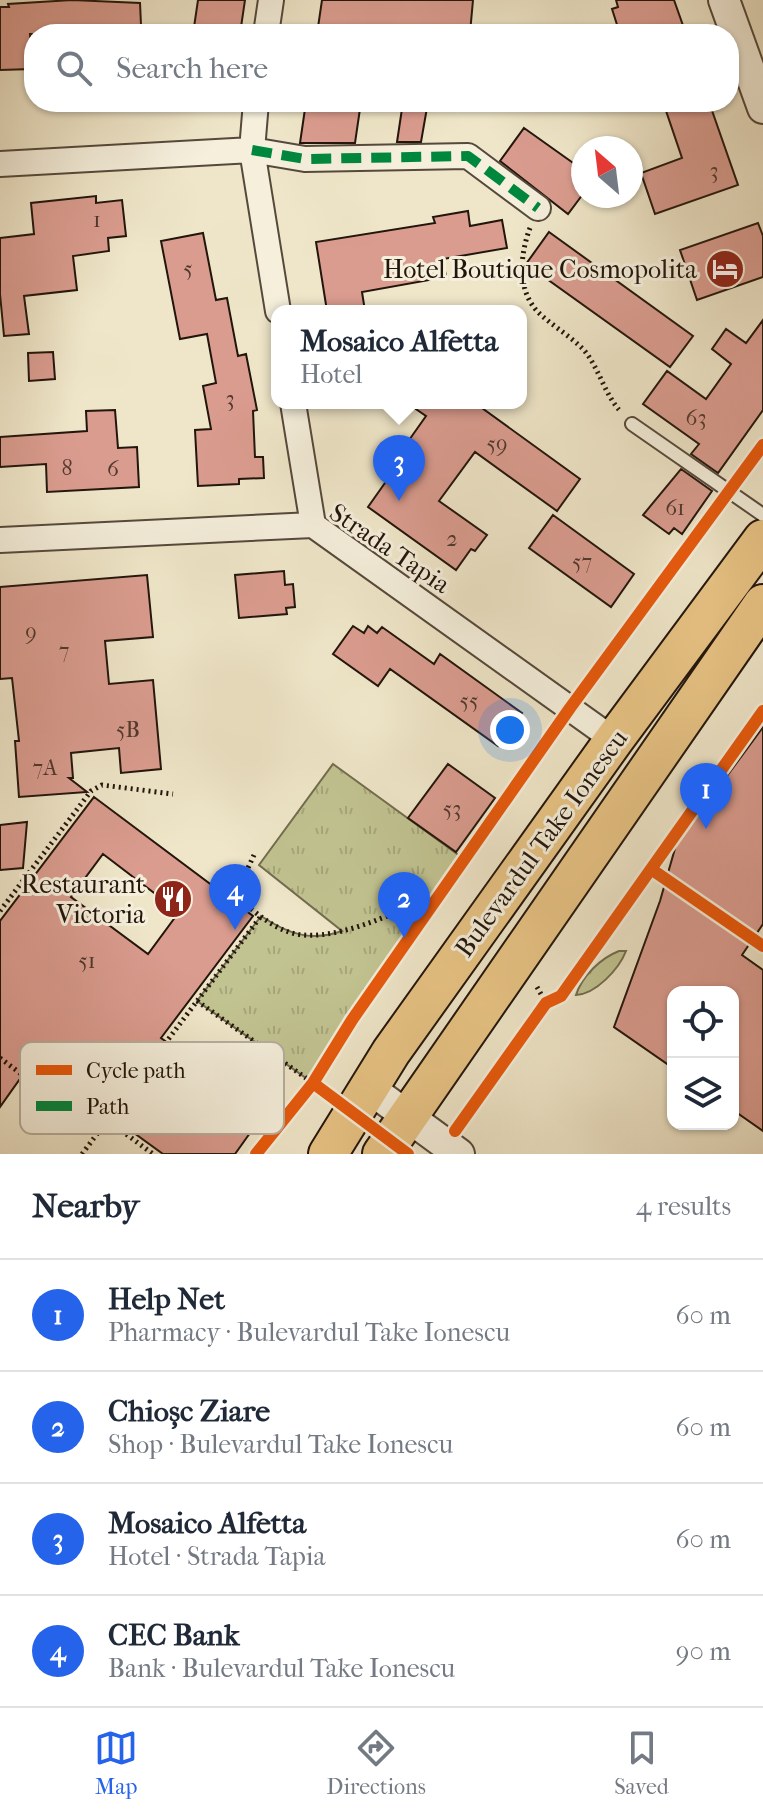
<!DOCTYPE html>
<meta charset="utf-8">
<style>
:root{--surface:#fff;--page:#f2f2f3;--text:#1f2937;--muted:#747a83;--line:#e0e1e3;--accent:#2563eb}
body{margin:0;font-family:"IM FELL French Canon",serif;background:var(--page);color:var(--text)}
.controls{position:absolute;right:24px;bottom:24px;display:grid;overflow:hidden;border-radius:16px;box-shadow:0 2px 6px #0004}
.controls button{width:72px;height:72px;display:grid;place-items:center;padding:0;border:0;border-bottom:2px solid var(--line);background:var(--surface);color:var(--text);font:40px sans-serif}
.compass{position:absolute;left:571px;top:136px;width:72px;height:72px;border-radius:50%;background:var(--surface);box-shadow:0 2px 6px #0004;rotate:332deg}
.you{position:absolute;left:510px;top:730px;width:28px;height:28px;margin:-20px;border:6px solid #fff;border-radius:50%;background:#1a73e8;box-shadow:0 0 0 12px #1a73e833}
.badge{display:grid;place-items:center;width:52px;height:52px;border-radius:50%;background:var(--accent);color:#fff;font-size:26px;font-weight:700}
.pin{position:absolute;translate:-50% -66px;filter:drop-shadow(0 2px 4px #0008)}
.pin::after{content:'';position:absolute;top:42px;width:28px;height:24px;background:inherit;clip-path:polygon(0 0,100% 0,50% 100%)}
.popup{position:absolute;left:271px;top:305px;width:256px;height:104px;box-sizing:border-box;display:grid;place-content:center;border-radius:16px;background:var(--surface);filter:drop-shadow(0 2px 6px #0005);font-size:26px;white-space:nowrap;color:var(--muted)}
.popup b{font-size:30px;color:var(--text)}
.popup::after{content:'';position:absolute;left:50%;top:100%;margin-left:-16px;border:16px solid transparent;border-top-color:var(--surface)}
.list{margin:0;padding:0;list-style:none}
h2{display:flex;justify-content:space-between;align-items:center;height:104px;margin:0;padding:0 32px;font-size:34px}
h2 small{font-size:26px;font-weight:400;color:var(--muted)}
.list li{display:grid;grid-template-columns:52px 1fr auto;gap:24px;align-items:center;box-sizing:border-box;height:112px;padding:0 32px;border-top:2px solid var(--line)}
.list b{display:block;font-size:30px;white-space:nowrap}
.list p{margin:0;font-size:26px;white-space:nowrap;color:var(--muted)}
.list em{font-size:26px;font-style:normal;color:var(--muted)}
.icon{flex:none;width:44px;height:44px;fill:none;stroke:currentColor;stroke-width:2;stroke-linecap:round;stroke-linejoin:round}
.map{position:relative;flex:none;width:763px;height:1154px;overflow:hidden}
.search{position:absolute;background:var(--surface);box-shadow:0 2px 6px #0004;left:24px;right:24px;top:24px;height:88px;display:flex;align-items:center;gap:20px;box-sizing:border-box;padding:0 28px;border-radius:32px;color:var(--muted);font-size:30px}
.sheet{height:552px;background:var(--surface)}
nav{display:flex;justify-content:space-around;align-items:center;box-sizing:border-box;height:112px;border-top:2px solid var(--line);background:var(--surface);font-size:22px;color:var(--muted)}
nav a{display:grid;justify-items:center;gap:4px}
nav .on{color:var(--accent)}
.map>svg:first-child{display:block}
.grass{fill:url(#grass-tufts);stroke:#726c4e;stroke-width:2}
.building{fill:#da9c8f;stroke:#22150c;stroke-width:2;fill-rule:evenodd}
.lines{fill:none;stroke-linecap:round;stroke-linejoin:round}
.service-casing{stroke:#55493b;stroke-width:16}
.minor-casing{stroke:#55493b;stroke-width:28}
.tertiary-casing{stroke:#55493b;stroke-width:34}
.primary-casing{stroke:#22150c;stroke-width:42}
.path{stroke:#22150c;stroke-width:5;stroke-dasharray:2 4;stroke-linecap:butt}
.service{stroke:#f5efdc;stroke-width:12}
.minor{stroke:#f5efdc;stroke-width:24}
.tertiary{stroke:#f5efdc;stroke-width:30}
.primary{stroke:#e8c384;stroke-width:38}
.quiet{stroke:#00873e;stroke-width:10;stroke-dasharray:20 10;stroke-linecap:butt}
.cycleway-casing{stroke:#f5efdc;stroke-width:17}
.cycleway{stroke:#e8590c;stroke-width:12}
.labels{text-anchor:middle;stroke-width:6;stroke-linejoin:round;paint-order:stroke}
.number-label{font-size:22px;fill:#50372d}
.poi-label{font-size:26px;fill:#22150c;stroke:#f5efdc;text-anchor:end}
.street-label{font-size:26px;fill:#22150c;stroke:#f5efdc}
.key{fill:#f5efdc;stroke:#b6ae9e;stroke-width:2}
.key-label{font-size:22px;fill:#22150c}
</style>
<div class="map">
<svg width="763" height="1154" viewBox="0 0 763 1154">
<defs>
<pattern id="grass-tufts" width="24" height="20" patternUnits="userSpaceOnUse" patternTransform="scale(2)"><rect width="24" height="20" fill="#c1c391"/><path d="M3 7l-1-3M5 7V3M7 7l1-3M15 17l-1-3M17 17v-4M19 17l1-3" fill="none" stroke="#a6a77c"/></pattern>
</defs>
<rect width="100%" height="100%" fill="#efe6c9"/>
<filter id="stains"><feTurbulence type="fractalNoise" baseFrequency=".0025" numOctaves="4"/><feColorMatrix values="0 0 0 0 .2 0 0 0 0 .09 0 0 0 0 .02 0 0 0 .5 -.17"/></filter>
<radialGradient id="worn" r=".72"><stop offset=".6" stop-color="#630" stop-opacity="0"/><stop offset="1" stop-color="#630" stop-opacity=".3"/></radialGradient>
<path class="grass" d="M333 764 464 859 313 1083 197 1001 261 916C288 934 311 942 342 931L259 865Z
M619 951H626C619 969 596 994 576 995 582 976 601 958 619 951Z"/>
<path class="building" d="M72 0 140 3 141 25 123 26 124 34H30L32 69 0 70V7H9L8 4Z
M198 0H245L240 34H193Z
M322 0H473L470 33 416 34V29L373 27 372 34H317Z
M616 0H674L686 34H620L612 9 618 7Z
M306 102H361L355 143H300Z
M403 102H428L421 142H397Z
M663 102H709L738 185 655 214 641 173 682 158Z
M524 128 583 170V194L568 214 500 161Z
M96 196V203L122 200 126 236 108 238 109 251 73 256 77 290 24 296 29 334 4 336 0 294V238L34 234 31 203Z
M468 211 470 226 502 220 507 248 443 259 446 277 362 292 365 311H327L316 242 435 223 433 217Z
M758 223 763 236V277L697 300 680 250Z
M549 232 693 336 670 367 526 264Z
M203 233 216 300 227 298 238 356 246 354 257 410 253 411 255 457H263L264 478 239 479V484L198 486 195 430 211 429 203 386 216 383 207 334 180 339 161 241Z
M763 320V410L718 473 691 454 699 444 643 404 667 371 706 399 731 364 712 349 726 329 746 343Z
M53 352 55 379 29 381 28 353Z
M407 403H475L580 479 557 511 475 452 439 501 487 535 475 551 471 549 456 570 368 507 411 446 407 443 426 416Z
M115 410 118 448 137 447 139 487 47 492 46 464 0 467V437L87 431 86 411Z
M681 469 712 491 682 534 674 528 669 534 643 515Z
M553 515 634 574 611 607 529 548Z
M284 571 285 585 293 584 295 607 286 608 287 614 239 618 235 575Z
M147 575 153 637 105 641 109 684 153 680 161 769 121 773 119 748 71 753 73 778H69L87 792 19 797 15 741H19L12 678 0 679V587Z
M353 626 364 633 368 626 377 633 382 627 434 664 440 654 522 713 498 746 390 669 378 686 333 654Z
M763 727V924L742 955 763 970V1131L733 1110V992H673V1068L614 1027 660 901 676 845Z
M448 764 495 798 456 852 408 818Z
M94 797 253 916 161 1038 265 1112 235 1154H163L105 1112 98 1122 27 1069 0 1107V921ZM103 854 179 912 148 954 71 897Z
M27 822 23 868 0 870V825Z"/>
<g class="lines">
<g class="service-casing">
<path id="service" d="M632 424 763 515"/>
</g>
<g class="minor-casing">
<path id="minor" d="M266 34 271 0
M256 102 252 150 278 311
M0 164 252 150 305 159 468 156 538 208
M293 403 313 525
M0 540 313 525 614 740"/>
</g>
<g class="tertiary-casing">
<path id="tertiary" d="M724 0 763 108
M369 1088 459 1154"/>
</g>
<g class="primary-casing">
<path id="primary" d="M328 1154 391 1052 614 740 763 539
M382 1154 763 604"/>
</g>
<path class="path" d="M530 228C520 254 516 292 540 314 553 326 570 336 583 349 599 367 604 394 621 412
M254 855 235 896C251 908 267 924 286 931 328 948 399 910 440 894
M0 911 91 791 102 785 173 794
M537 987 546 1003
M197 1001 313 1083
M0 1058 98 1132
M107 1120 153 1154
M82 1154 261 916"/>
<use href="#service" class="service"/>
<use href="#minor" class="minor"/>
<use href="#tertiary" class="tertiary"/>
<use href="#primary" class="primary"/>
<path class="quiet" d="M252 150 305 159 468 156 538 208"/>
<g class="cycleway-casing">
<path id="cycleway" d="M651 869 763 946
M313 1083 408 1154
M455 1131 546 1003 561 996 763 711
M256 1154 313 1083 352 1020 570 708 763 445"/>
</g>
<use href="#cycleway" class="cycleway"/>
</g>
<defs>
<g id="hotel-disc" transform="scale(2)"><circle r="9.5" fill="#8f2418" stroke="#f5efdc"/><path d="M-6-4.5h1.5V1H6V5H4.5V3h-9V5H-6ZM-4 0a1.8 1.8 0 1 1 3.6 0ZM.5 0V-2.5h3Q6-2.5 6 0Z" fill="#fff"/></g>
<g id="restaurant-disc" transform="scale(2)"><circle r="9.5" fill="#8f2418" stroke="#f5efdc"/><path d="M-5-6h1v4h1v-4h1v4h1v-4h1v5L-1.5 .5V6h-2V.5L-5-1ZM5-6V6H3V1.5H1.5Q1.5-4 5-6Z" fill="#fff"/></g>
</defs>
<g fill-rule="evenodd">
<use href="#hotel-disc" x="725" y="269"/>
<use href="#restaurant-disc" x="173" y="899"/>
</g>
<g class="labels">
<g class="number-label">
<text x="714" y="178">3</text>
<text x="97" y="227">1</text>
<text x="188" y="276">5</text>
<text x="230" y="406">3</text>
<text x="696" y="425">63</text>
<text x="497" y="451">59</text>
<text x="67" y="475">8</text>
<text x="113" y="476">6</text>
<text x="675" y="515">61</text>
<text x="452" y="546">2</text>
<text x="582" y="569">57</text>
<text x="31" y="639">9</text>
<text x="64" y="658">7</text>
<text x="469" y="708">55</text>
<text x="128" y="737">5B</text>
<text x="45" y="775">7A</text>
<text x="452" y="816">53</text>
<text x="87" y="968">51</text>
</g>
<g class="poi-label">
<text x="697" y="278">Hotel Boutique Cosmopolita</text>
<text x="145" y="893">Restaurant<tspan x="145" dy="30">Victoria</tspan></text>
</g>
<g class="street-label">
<text transform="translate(390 548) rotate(34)" y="9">Strada Tapia</text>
<text transform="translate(541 843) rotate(-54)" y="9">Bulevardul Take Ionescu</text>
</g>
</g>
<rect x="20" y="1042" width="264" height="92" rx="12" class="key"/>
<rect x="36" y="1065" width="36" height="10" fill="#e8590c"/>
<rect x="36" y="1101" width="36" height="10" fill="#00873e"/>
<g class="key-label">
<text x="86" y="1078">Cycle path</text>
<text x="86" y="1114">Path</text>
</g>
<rect width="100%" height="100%" filter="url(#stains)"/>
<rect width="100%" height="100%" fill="url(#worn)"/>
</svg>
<div class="controls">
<button><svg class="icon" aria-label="locate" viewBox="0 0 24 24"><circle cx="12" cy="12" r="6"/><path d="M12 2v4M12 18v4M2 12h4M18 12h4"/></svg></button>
<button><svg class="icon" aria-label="layers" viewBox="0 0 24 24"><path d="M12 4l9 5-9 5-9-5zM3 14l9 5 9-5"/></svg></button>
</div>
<svg class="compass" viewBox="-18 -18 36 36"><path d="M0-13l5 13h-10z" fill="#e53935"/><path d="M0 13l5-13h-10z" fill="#747a83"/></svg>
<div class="you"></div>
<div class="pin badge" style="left:706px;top:829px">1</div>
<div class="pin badge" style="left:404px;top:938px">2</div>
<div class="pin badge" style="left:399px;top:501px">3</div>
<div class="popup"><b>Mosaico Alfetta</b>Hotel</div>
<div class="pin badge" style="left:235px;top:930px">4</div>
<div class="search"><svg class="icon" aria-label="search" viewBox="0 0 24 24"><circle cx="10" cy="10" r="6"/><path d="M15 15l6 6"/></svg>Search here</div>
</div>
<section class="sheet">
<h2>Nearby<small>4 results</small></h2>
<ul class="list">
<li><span class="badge">1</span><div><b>Help Net</b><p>Pharmacy · Bulevardul Take Ionescu</p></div><em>60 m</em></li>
<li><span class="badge">2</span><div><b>Chioșc Ziare</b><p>Shop · Bulevardul Take Ionescu</p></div><em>60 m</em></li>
<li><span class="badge">3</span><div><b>Mosaico Alfetta</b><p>Hotel · Strada Tapia</p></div><em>60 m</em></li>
<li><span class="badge">4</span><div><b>CEC Bank</b><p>Bank · Bulevardul Take Ionescu</p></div><em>90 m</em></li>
</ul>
</section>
<nav>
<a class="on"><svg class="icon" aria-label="map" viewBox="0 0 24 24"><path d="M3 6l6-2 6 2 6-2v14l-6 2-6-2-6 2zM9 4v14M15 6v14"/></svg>Map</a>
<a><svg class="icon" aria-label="directions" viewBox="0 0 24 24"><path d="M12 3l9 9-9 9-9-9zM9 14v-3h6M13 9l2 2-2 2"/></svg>Directions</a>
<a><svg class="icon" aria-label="saved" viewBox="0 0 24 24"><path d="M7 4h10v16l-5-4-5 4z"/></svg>Saved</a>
</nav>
